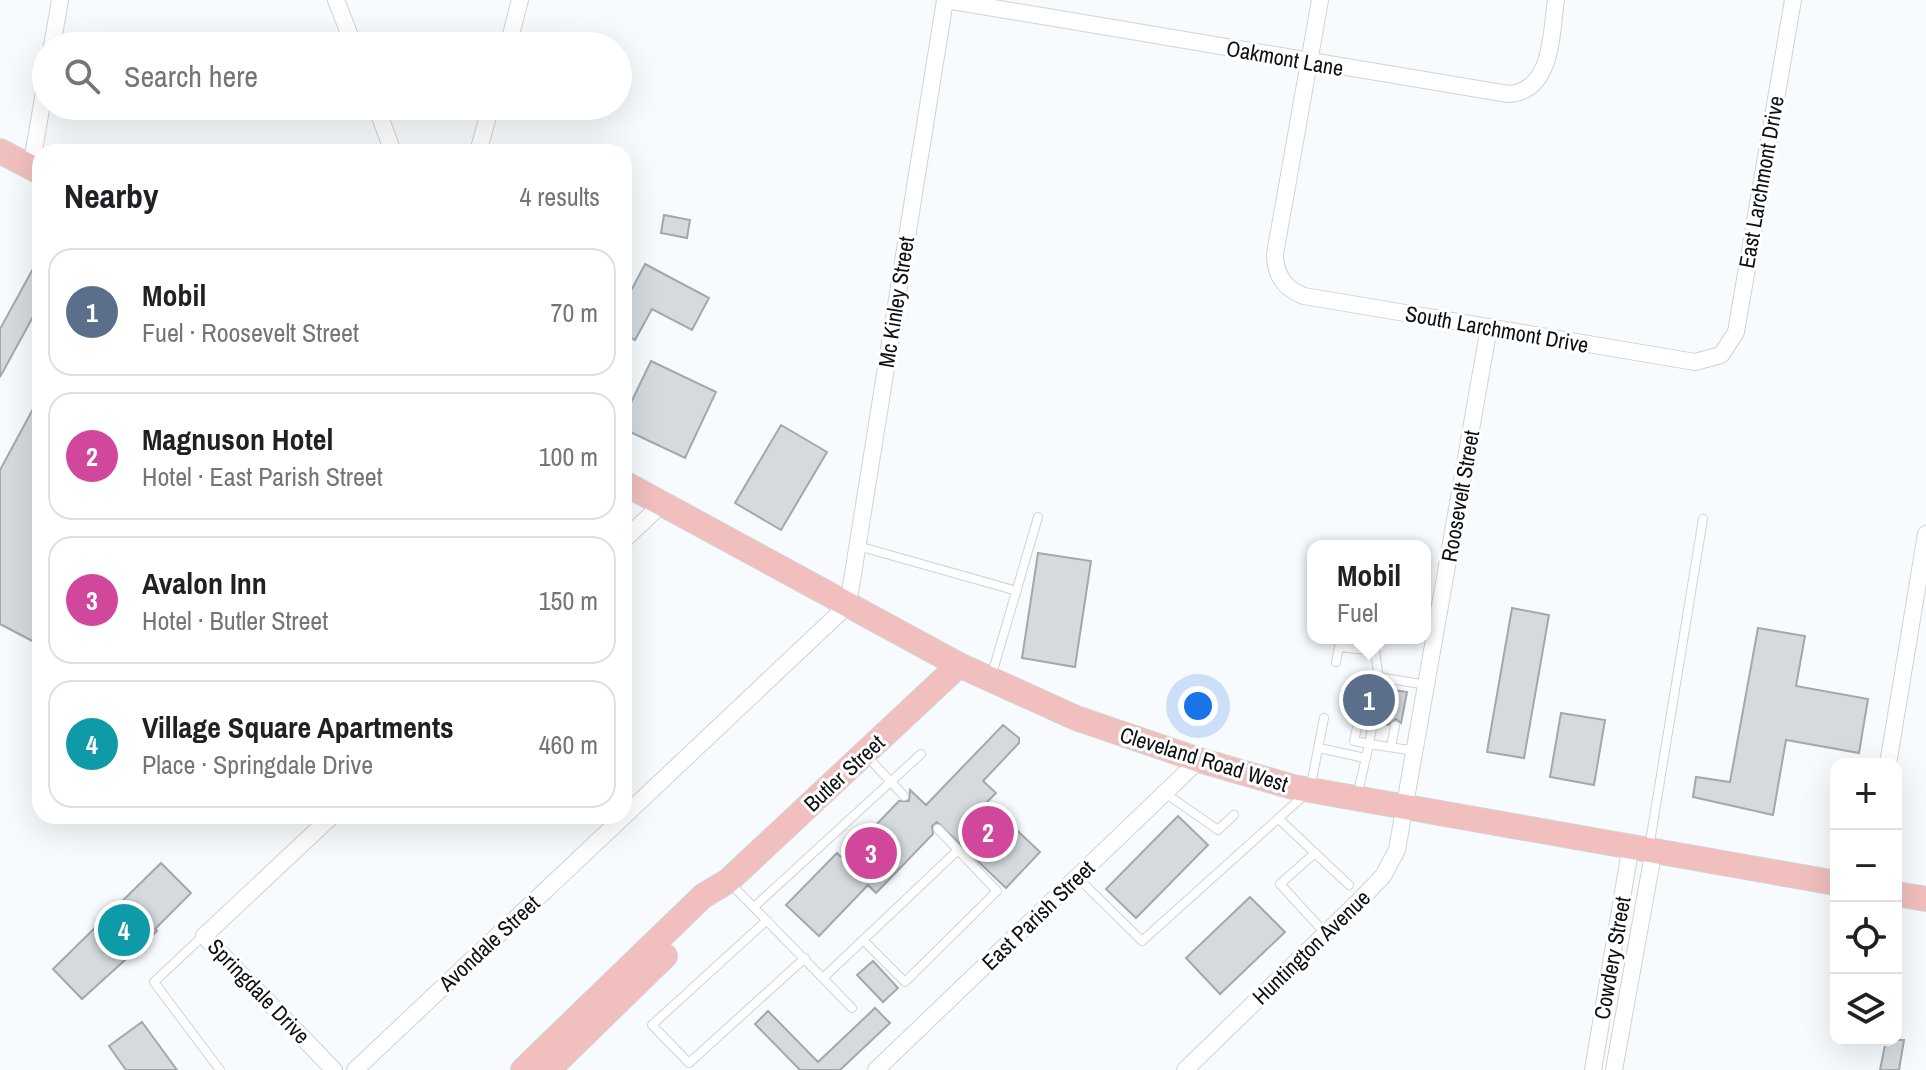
<!DOCTYPE html>
<meta charset="utf-8">
<style>
:root{--surface:#fff;--page:#f2f2f2;--text:#202124;--muted:#757577;--line:#e0e0e0;--accent:#b45309}
body{margin:0;font-family:"Archivo Narrow",sans-serif;background:var(--page);color:var(--text)}
.controls{position:absolute;right:24px;bottom:24px;display:grid;overflow:hidden;border-radius:16px;box-shadow:0 8px 32px #0002}
.controls button{width:72px;height:72px;display:grid;place-items:center;padding:0;border:0;border-bottom:2px solid var(--line);background:var(--surface);color:var(--text);font:40px sans-serif}
.you{position:absolute;left:1198px;top:706px;width:28px;height:28px;margin:-20px;border:6px solid #fff;border-radius:50%;background:#1a73e8;box-shadow:0 0 0 12px #1a73e833}
.badge{display:grid;place-items:center;width:52px;height:52px;border-radius:50%;background:var(--accent);color:#fff;font-size:26px;font-weight:700}
.pin{position:absolute;translate:-50% -50%;border:4px solid #fff;box-shadow:0 2px 8px #0006}
.popup{position:absolute;left:1307px;top:540px;width:124px;height:104px;box-sizing:border-box;display:grid;place-content:center;border-radius:16px;background:var(--surface);filter:drop-shadow(0 2px 6px #0005);font-size:26px;white-space:nowrap;color:var(--muted)}
.popup b{font-size:30px;color:var(--text)}
.popup::after{content:'';position:absolute;left:50%;top:100%;margin-left:-16px;border:16px solid transparent;border-top-color:var(--surface)}
.list{margin:0;padding:0;list-style:none}
h2{display:flex;justify-content:space-between;align-items:center;height:104px;margin:0;padding:0 32px;font-size:34px}
h2 small{font-size:26px;font-weight:400;color:var(--muted)}
.list li{display:grid;grid-template-columns:52px 1fr auto;gap:24px;align-items:center;box-sizing:border-box;height:128px;margin:0 16px 16px;padding:0 16px;border:2px solid var(--line);border-radius:24px}
.list b{display:block;font-size:30px;white-space:nowrap}
.list p{margin:0;font-size:26px;white-space:nowrap;color:var(--muted)}
.list em{font-size:26px;font-style:normal;color:var(--muted)}
.icon{flex:none;width:44px;height:44px;fill:none;stroke:currentColor;stroke-width:2;stroke-linecap:round;stroke-linejoin:round}
.map{position:relative;flex:none;width:1926px;height:1070px;overflow:hidden}
.search{position:absolute;background:var(--surface);box-shadow:0 8px 32px #0002;left:32px;top:32px;width:600px;height:88px;display:flex;align-items:center;gap:20px;box-sizing:border-box;padding:0 28px;border-radius:44px;color:var(--muted);font-size:30px}
.panel{position:absolute;background:var(--surface);box-shadow:0 8px 32px #0002;left:32px;top:144px;width:600px;height:680px;border-radius:24px}
.map>svg:first-child{display:block}
.building{fill:#d4dade;stroke:#a3a8ac;stroke-width:2}
.lines{fill:none;stroke-linecap:round;stroke-linejoin:round}
.service-casing{stroke:#ced3d7;stroke-width:10}
.minor-casing{stroke:#ced3d7;stroke-width:18}
.primary-casing{stroke:#d4d4d4;stroke-width:26}
.service{stroke:#fff;stroke-width:8}
.minor{stroke:#fff;stroke-width:16}
.primary{stroke:#f1bfbd;stroke-width:24}
.labels{text-anchor:middle;stroke-width:6;stroke-linejoin:round;paint-order:stroke}
.street-label{font-size:22px;fill:#0f1012;stroke:#fff}
</style>
<div class="map">
<svg width="1926" height="1070" viewBox="0 0 1926 1070">
<rect width="100%" height="100%" fill="#f8fbfe"/>
<path class="building" d="M664 215 690 220 687 238 661 233Z
M40 256V304L0 377V329Z
M645 264 709 298 692 330 652 309 635 340 624 333V304Z
M651 361 716 392 685 458 624 429V417Z
M40 396V645L0 624V470Z
M781 425 827 452 781 530 735 503Z
M1038 553 1091 561 1075 667 1022 658Z
M1512 608 1549 615 1524 758 1487 752Z
M1758 628 1805 636 1796 686 1868 699 1859 753 1786 740 1773 815 1693 797 1696 777 1730 782Z
M1371 686 1378 694 1387 689 1407 692 1401 723 1396 719 1388 725 1380 723 1373 715 1366 721 1363 713 1354 714 1359 689 1365 692Z
M1561 713 1605 720 1594 785 1550 777Z
M1003 725 1019 738V743L983 781 996 793 987 802 1040 852 1006 888 937 822 932 826 933 834 876 893 868 885 819 936 786 905 837 853 843 859 899 801H909L910 790 926 805Z
M1178 816 1208 845 1136 918 1106 889Z
M161 863 191 893 155 929 157 931 82 999 53 969Z
M1250 897 1285 932 1220 994 1186 958Z
M873 961 898 988 883 1002 857 975Z
M875 1008 890 1023 840 1070H800L755 1024 768 1011 818 1062Z
M142 1022 177 1070H126L109 1046Z
M1886 1040H1904L1899 1070H1880Z"/>
<g class="lines">
<g class="service-casing">
<path id="service" d="M858 546 1017 591
M1336 662 1339 647 1375 651 1380 687
M992 674 1038 517
M1364 685 1366 675 1427 685
M1359 719 1354 741 1369 744 1373 722
M1391 747 1395 726
M1319 748 1365 758
M865 754 904 796
M1165 793 1218 830 1234 815
M1357 797 1369 744 1416 751
M1280 820 1315 853 1280 884 1325 933
M1649 848 1703 519
M1315 853 1349 885
M1078 878 1142 941 1310 790 1324 718
M729 882 852 1008
M754 907 921 754
M766 921 652 1025 689 1063 805 958
M203 936 154 982 220 1070
M864 941 905 982 997 891 938 829
M823 978 958 850"/>
</g>
<g class="minor-casing">
<path id="minor" d="M336 0 354 46
M946 0 1508 94C1553 92 1551 33 1556 0
M1320 0 1275 254C1275 275 1285 289 1304 296L1695 362 1721 355 1736 332 1793 0
M52 46 60 0
M508 46 520 0
M376 106 393 152
M478 152 491 106
M31 167 46 81
M624 540 663 503
M1888 764 1926 534
M332 816 204 936 334 1070
M355 1070 848 605 945 0
M876 1070 1199 760
M1185 1070 1360 900 1383 876 1397 850 1489 327
M1593 1070 1631 845
M1614 1070 1654 849"/>
</g>
<g class="primary-casing">
<path id="primary" d="M0 151 40 172
M624 483 959 665 1076 718 1199 760 1293 787 1836 883
M1896 894 1926 899
M523 1070 703 896 728 881 959 665
M548 1070 665 956"/>
</g>
<use href="#service" class="service"/>
<use href="#minor" class="minor"/>
<use href="#primary" class="primary"/>
</g>
<g class="labels">
<g class="street-label">
<text transform="translate(1285 58) rotate(10)" y="8">Oakmont Lane</text>
<text transform="translate(1761 182) rotate(-80)" y="8">East Larchmont Drive</text>
<text transform="translate(896 302) rotate(-81)" y="8">Mc Kinley Street</text>
<text transform="translate(1497 329) rotate(10)" y="8">South Larchmont Drive</text>
<text transform="translate(1460 496) rotate(-80)" y="8">Roosevelt Street</text>
<text transform="translate(1204 759) rotate(17)" y="8">Cleveland Road West</text>
<text transform="translate(844 773) rotate(-43)" y="8">Butler Street</text>
<text transform="translate(1038 915) rotate(-44)" y="8">East Parish Street</text>
<text transform="translate(489 943) rotate(-43)" y="8">Avondale Street</text>
<text transform="translate(1311 947) rotate(-44)" y="8">Huntington Avenue</text>
<text transform="translate(1612 958) rotate(-80)" y="8">Cowdery Street</text>
<text transform="translate(259 991) rotate(46)" y="8">Springdale Drive</text>
</g>
</g>
</svg>
<div class="controls">
<button>+</button>
<button>−</button>
<button><svg class="icon" aria-label="locate" viewBox="0 0 24 24"><circle cx="12" cy="12" r="6"/><path d="M12 2v4M12 18v4M2 12h4M18 12h4"/></svg></button>
<button><svg class="icon" aria-label="layers" viewBox="0 0 24 24"><path d="M12 4l9 5-9 5-9-5zM3 14l9 5 9-5"/></svg></button>
</div>
<div class="you"></div>
<div class="pin badge" style="left:1369px;top:700px;background:#5c6f8a">1</div>
<div class="popup"><b>Mobil</b>Fuel</div>
<div class="pin badge" style="left:988px;top:832px;background:#d1479c">2</div>
<div class="pin badge" style="left:871px;top:853px;background:#d1479c">3</div>
<div class="pin badge" style="left:124px;top:930px;background:#0f9aa8">4</div>
<div class="search"><svg class="icon" aria-label="search" viewBox="0 0 24 24"><circle cx="10" cy="10" r="6"/><path d="M15 15l6 6"/></svg>Search here</div>
<section class="panel">
<h2>Nearby<small>4 results</small></h2>
<ul class="list">
<li><span class="badge" style="background:#5c6f8a">1</span><div><b>Mobil</b><p>Fuel · Roosevelt Street</p></div><em>70 m</em></li>
<li><span class="badge" style="background:#d1479c">2</span><div><b>Magnuson Hotel</b><p>Hotel · East Parish Street</p></div><em>100 m</em></li>
<li><span class="badge" style="background:#d1479c">3</span><div><b>Avalon Inn</b><p>Hotel · Butler Street</p></div><em>150 m</em></li>
<li><span class="badge" style="background:#0f9aa8">4</span><div><b>Village Square Apartments</b><p>Place · Springdale Drive</p></div><em>460 m</em></li>
</ul>
</section>
</div>
